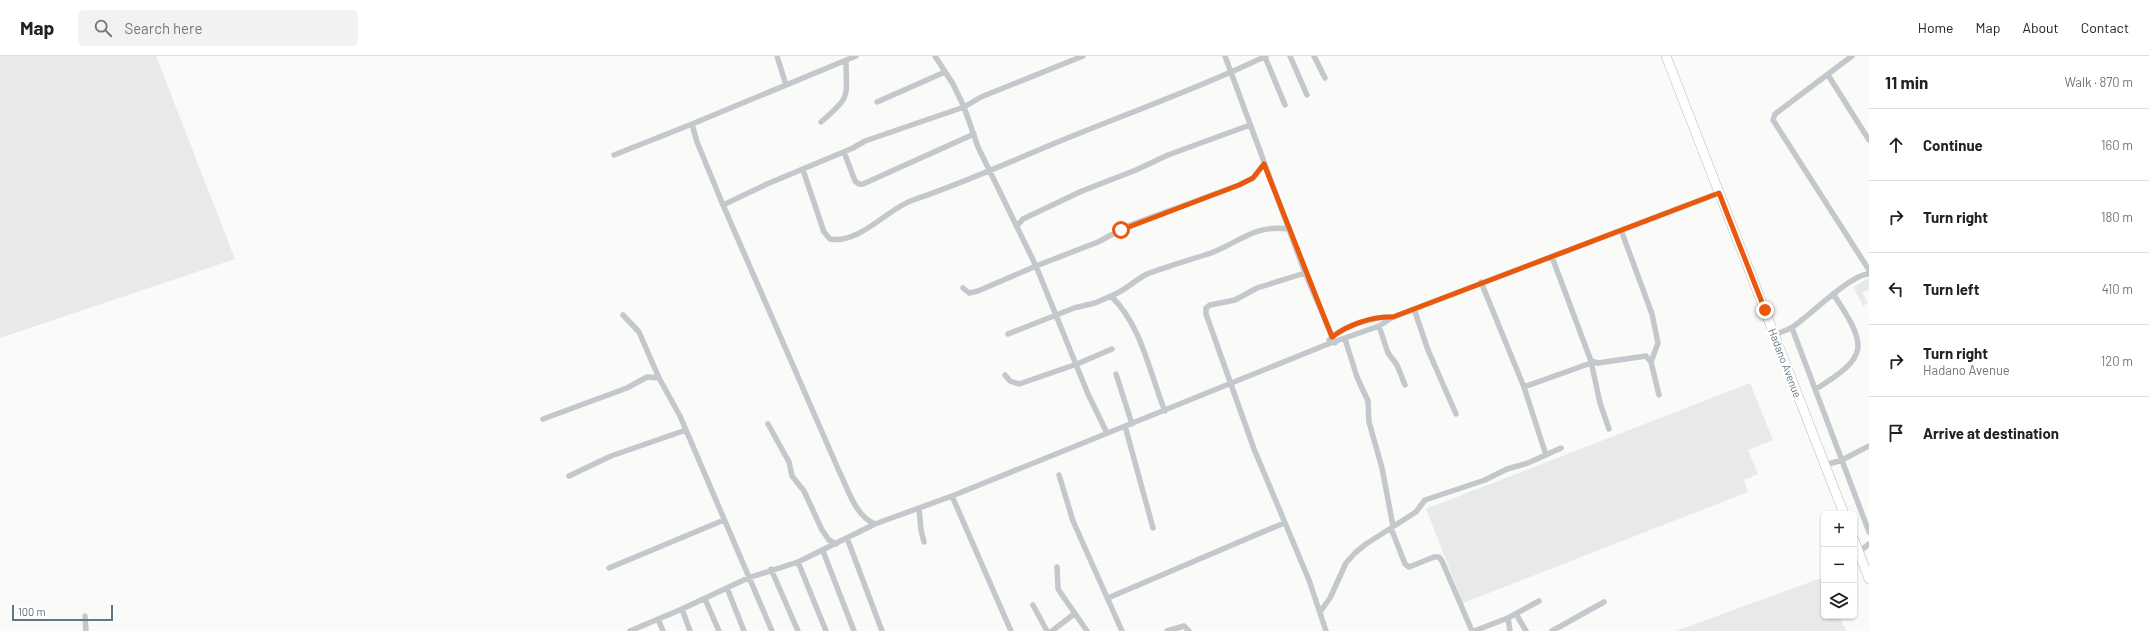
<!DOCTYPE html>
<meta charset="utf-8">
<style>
:root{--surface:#fff;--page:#f2f2f2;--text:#222;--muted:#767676;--line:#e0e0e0}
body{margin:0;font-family:Barlow,sans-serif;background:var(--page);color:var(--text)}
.controls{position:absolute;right:12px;bottom:12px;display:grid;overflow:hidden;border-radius:6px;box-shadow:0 1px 3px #0004}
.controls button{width:36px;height:36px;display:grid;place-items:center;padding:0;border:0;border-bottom:1px solid var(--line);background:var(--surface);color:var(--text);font:20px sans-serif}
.scale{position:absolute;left:12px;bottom:10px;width:101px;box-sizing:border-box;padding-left:4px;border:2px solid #657683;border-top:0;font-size:11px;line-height:14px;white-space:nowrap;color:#657683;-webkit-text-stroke:3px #fff;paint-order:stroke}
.stop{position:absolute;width:12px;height:12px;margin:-9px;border:3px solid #ea580c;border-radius:50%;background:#fff}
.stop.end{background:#ea580c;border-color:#fff;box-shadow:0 1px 4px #0008}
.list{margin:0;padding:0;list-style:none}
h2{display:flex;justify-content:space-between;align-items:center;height:52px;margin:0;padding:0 16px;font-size:17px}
h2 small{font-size:13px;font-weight:400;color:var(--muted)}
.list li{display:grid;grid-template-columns:26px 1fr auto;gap:12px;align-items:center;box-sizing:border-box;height:72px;padding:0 16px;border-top:1px solid var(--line)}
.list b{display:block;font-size:15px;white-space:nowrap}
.list p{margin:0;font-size:13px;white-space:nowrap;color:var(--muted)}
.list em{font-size:13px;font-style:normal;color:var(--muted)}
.icon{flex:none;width:22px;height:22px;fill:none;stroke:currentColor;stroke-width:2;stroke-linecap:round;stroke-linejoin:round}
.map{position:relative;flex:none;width:1869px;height:575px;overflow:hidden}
header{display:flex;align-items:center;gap:24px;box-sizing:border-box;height:56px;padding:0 20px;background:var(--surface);border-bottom:1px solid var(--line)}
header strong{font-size:19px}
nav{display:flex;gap:22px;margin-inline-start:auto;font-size:14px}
.search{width:280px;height:36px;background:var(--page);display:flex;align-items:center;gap:10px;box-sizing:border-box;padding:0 14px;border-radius:6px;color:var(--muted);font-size:15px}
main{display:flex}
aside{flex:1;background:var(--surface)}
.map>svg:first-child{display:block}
.built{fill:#e8e9e9}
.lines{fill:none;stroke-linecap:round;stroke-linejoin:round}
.primary-casing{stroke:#b5babe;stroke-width:10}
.minor{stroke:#c3c8cc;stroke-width:5.5}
.primary{stroke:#fff;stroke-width:9}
.route{stroke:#ea580c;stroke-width:5}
.labels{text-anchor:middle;stroke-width:4;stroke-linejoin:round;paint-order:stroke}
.street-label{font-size:11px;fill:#657683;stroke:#fff}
</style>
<header>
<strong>Map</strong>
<div class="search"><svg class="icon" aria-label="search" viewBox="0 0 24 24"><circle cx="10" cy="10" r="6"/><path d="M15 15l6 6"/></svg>Search here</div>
<nav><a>Home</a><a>Map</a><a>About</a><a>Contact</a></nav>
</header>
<main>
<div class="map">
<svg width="1869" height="575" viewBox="0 0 1869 575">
<rect width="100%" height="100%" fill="#fafaf8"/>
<path class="built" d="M0 0H156L235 203 0 282Z
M1869 222V234L1862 236 1868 247 1863 250 1853 231Z
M1750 327 1773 384 1748 394 1758 418 1744 424 1748 436 1463 547 1426 453Z
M1824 521V560H1840L1846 575H1676Z"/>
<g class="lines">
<g class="primary-casing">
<path id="primary" d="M1666 0 1844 458
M1854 484 1869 523"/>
</g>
<path class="minor" d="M777 0 786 29
M935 0 953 28 964 51 978 91 1036 210 1088 338 1107 377
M1225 0 1305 217 1335 287
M1290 0 1307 39
M1314 0 1325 22
M1852 0 1775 58 1773 64 1869 214
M1265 1 1285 49
M1828 19 1869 84
M877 46 945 16
M821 66C852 39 846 43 846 4
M692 68 856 0
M844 96 855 125 859 128H863L974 78
M614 99 692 68 697 86 723 149 839 415C848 433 855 460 875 468
M803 114 824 176 830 183C860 188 887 153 913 144 967 126 1018 102 1070 81 1136 54 1202 31 1266 0
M723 149 767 128 853 92 865 85 964 51 981 41 1083 0
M1017 170 1023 163 1082 135 1136 114 1168 99 1250 69
M1621 174 1652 258 1658 287 1651 306
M1552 201 1591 305 1598 307 1646 300 1651 306 1659 339
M1305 217 1257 232 1235 244 1210 249 1206 252V258L1254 393 1309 524 1326 575
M1481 226 1524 331 1546 399
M963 232 969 237 978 235 1036 210 1098 186 1130 169 1239 129 1253 122 1264 108
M1111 240C1127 234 1133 225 1147 218 1168 210 1190 204 1211 197 1240 186 1255 168 1289 173
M1414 253 1428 294 1456 358
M623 259 639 276 659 322 680 360 772 575
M1379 270 1388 297 1397 309 1405 329
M1792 272 1869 476
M1008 278 1074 252 1095 247 1111 240C1142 270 1149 316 1165 355
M1774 279C1781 276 1788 274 1794 270 1810 259 1853 217 1869 218
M1345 283 1357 321 1368 345 1369 366 1382 412 1393 470
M1329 284C1341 270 1375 260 1393 261
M1591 305 1600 347 1609 373
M1116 318 1132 368
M1005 319 1010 325 1019 328 1077 308 1112 293
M1524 331 1591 307
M1816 333C1869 300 1868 291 1834 239
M543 363 627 332 647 321 659 322
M768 368 789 406 792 420 804 435 822 474 829 484 836 488
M1125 370 1153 472
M1825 409 1842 404 1869 390
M1059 419 1073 465 1122 575
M569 420 611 400 686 374
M952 440 1011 575
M919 452 921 474 924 486
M1391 472 1405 508 1409 511 1434 501H1439L1442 505 1472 575
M847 482 882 575
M823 495 854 575
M1859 496 1869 488
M798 506 826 575
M1057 511 1058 533 1087 575
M609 512 724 464
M771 513 798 575
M727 532 744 575
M1108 542 1284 467
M705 543 719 575
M1033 549 1047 575
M682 553 690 575
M1320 556 1330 542 1346 507 1355 497 1366 488 1416 456 1425 444 1485 424 1507 413 1528 407 1561 392
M1516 558 1526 575
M85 560 86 575
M658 563 663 575
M630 575 682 553 748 522 798 506 875 468 952 440 1328 288 1379 270 1393 261 1719 137
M1052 575 1074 558
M1167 575 1184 570 1189 575
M1474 575 1508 562
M1510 575 1508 562 1539 545
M1552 575 1604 546"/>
<use href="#primary" class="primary"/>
</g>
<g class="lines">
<path class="route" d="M1121 174 1239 129 1253 122 1264 108 1332 281C1348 269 1372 260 1393 261L1719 137 1765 254"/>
</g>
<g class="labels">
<g class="street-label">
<text transform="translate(1785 307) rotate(69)" y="4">Hadano Avenue</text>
</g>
</g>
</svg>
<div class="controls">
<button>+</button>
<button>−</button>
<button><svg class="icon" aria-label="layers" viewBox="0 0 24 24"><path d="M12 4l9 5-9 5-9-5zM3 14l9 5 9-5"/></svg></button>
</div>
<div class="scale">100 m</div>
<div class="stop" style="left:1121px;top:174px"></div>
<div class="stop end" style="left:1765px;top:254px"></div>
</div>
<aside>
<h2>11 min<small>Walk · 870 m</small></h2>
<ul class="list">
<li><svg class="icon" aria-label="ahead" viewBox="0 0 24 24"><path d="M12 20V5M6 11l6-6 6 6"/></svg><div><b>Continue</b></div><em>160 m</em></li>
<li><svg class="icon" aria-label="right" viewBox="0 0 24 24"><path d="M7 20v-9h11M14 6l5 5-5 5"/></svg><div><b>Turn right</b></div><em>180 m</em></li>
<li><svg class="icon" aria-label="left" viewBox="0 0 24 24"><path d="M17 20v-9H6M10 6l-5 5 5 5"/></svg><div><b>Turn left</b></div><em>410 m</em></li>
<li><svg class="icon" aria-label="right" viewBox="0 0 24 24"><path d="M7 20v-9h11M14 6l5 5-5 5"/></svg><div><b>Turn right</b><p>Hadano Avenue</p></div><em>120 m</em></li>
<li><svg class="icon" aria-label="arrive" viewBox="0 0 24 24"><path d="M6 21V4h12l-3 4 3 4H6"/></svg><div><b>Arrive at destination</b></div></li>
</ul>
</aside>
</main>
